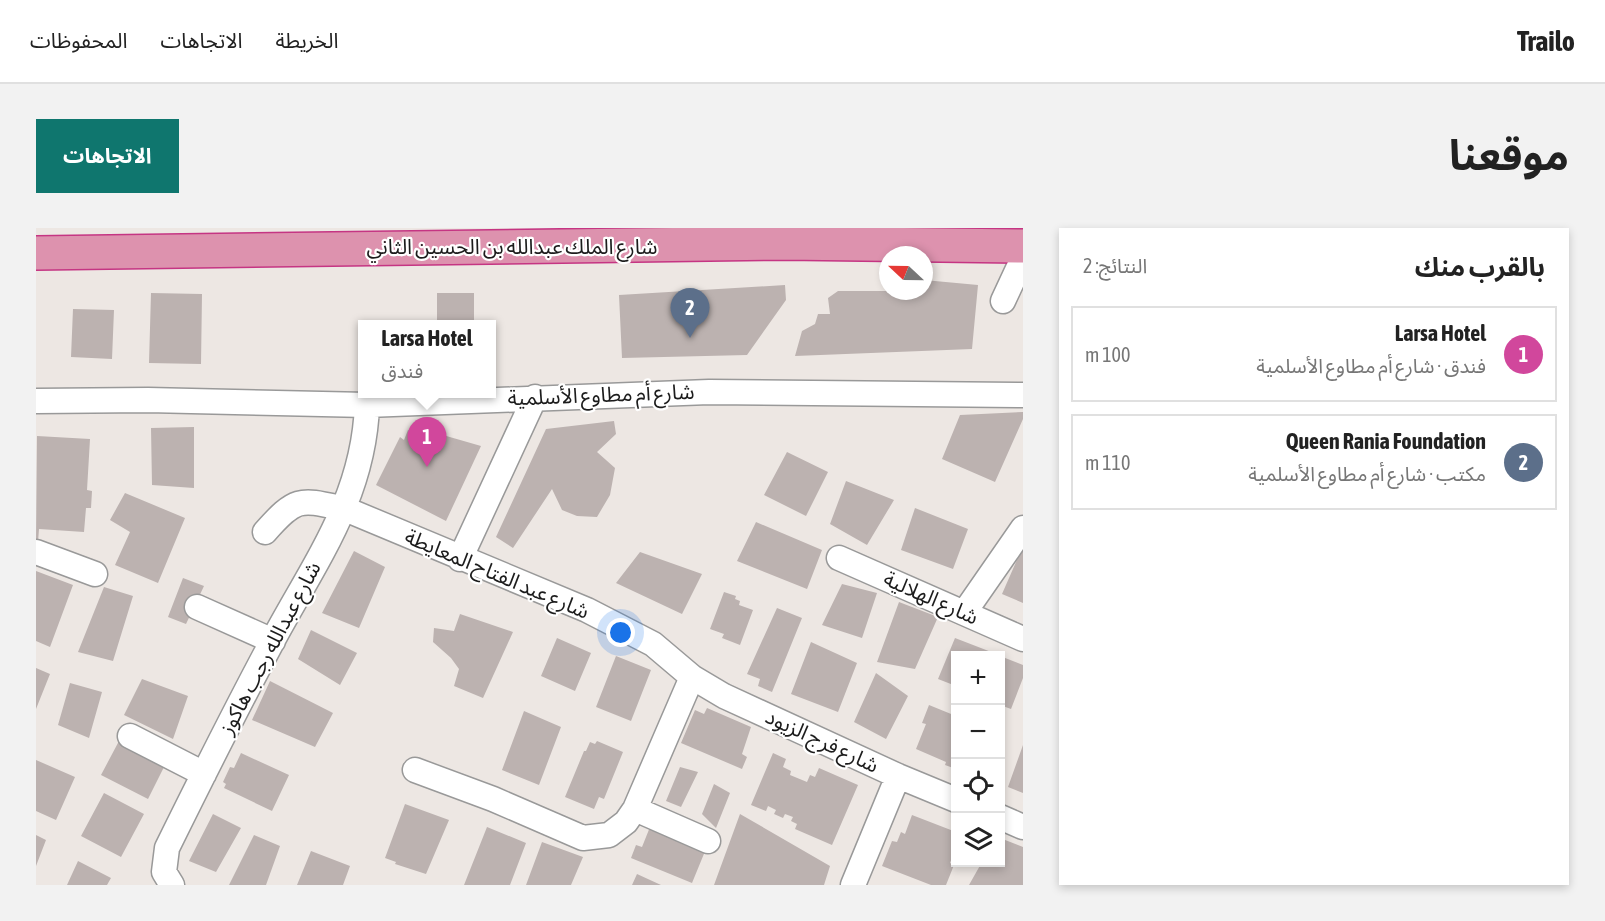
<!DOCTYPE html>
<html lang="ar">
<meta charset="utf-8">
<style>
:root{--surface:#fff;--page:#f2f2f2;--text:#222;--muted:#767676;--line:#e0e0e0;--accent:#0f766e}
body{margin:0;font-family:"Asap Condensed","Noto Sans Arabic",sans-serif;background:var(--page);color:var(--text);direction:rtl}
.controls{position:absolute;right:18px;bottom:18px;display:grid;overflow:hidden;border-radius:0px;box-shadow:0 3px 9px #0003}
.controls button{width:54px;height:54px;display:grid;place-items:center;padding:0;border:0;border-bottom:2px solid var(--line);background:var(--surface);color:var(--text);font:30px sans-serif}
.compass{position:absolute;left:843px;top:18px;width:54px;height:54px;border-radius:50%;background:var(--surface);box-shadow:0 3px 9px #0003;rotate:292deg}
.you{position:absolute;left:585px;top:405px;width:21px;height:21px;margin:-15px;border:4px solid #fff;border-radius:50%;background:#1a73e8;box-shadow:0 0 0 9px #1a73e833}
.badge{display:grid;place-items:center;width:39px;height:39px;border-radius:50%;background:var(--accent);color:#fff;font-size:20px;font-weight:700}
.pin{position:absolute;translate:-50% -50px;filter:drop-shadow(0 2px 3px #0008)}
.pin::after{content:'';position:absolute;top:32px;width:21px;height:18px;background:inherit;clip-path:polygon(0 0,100% 0,50% 100%)}
.popup{position:absolute;left:322px;top:92px;width:138px;height:78px;box-sizing:border-box;display:grid;place-content:center;border-radius:0px;background:var(--surface);filter:drop-shadow(0 2px 4px #0005);font-size:20px;white-space:nowrap;color:var(--muted)}
.popup b{font-size:22px;color:var(--text)}
.popup::after{content:'';position:absolute;left:50%;top:100%;margin-left:-12px;border:12px solid transparent;border-top-color:var(--surface)}
.list{margin:0;padding:0;list-style:none}
h2{display:flex;justify-content:space-between;align-items:center;height:78px;margin:0;padding:0 24px;font-size:26px}
h2 small{font-size:20px;font-weight:400;color:var(--muted)}
.list li{display:grid;grid-template-columns:39px 1fr auto;gap:18px;align-items:center;box-sizing:border-box;height:96px;margin:0 12px 12px;padding:0 12px;border:2px solid var(--line);border-radius:0px}
.list b{display:block;font-size:22px;white-space:nowrap}
.list p{margin:0;font-size:20px;white-space:nowrap;color:var(--muted)}
.list em{font-size:20px;font-style:normal;color:var(--muted)}
.icon{flex:none;width:33px;height:33px;fill:none;stroke:currentColor;stroke-width:2;stroke-linecap:round;stroke-linejoin:round}
.map{position:relative;flex:none;width:987px;height:657px;overflow:hidden;direction:ltr;border-radius:0px}
header{display:flex;align-items:center;gap:36px;box-sizing:border-box;height:84px;padding:0 30px;background:var(--surface);border-bottom:2px solid var(--line)}
header strong{font-size:28px}
nav{display:flex;gap:33px;margin-inline-start:auto;font-size:21px}
.intro{display:flex;align-items:center;justify-content:space-between;box-sizing:border-box;height:144px;padding:0 36px}
h1{margin:0;font-size:42px}
.button{padding:15px 27px;border-radius:0px;background:var(--accent);color:#fff;font-size:21px;font-weight:700}
main{display:flex;gap:36px;padding:0 36px}
aside{flex:1;background:var(--surface);border-radius:0px;box-shadow:0 3px 9px #0003}
.map>svg:first-child{display:block}
.building{fill:#bcb2b0}
.lines{fill:none;stroke-linecap:round;stroke-linejoin:round}
.minor-casing{stroke:#999;stroke-width:27}
.highway-casing{stroke:#c53583;stroke-width:36}
.minor{stroke:#fff;stroke-width:24}
.highway{stroke:#dd92ae;stroke-width:33}
.labels{text-anchor:middle;stroke-width:4.5;stroke-linejoin:round;paint-order:stroke}
.street-label{font-size:21px;fill:#1c1c1c;stroke:#fff}
</style>
<header>
<strong>Trailo</strong>
<nav><a>الخريطة</a><a>الاتجاهات</a><a>المحفوظات</a></nav>
</header>
<div class="intro"><h1>موقعنا</h1><a class="button">الاتجاهات</a></div>
<main>
<aside>
<h2>بالقرب منك<small>النتائج: 2</small></h2>
<ul class="list">
<li><span class="badge" style="background:#d1479c">1</span><div><b>Larsa Hotel</b><p>فندق · شارع أم مطاوع الأسلمية</p></div><em>100 m</em></li>
<li><span class="badge" style="background:#5c6f8a">2</span><div><b>Queen Rania Foundation</b><p>مكتب · شارع أم مطاوع الأسلمية</p></div><em>110 m</em></li>
</ul>
</aside>
<div class="map">
<svg width="987" height="657" viewBox="0 0 987 657">
<rect width="100%" height="100%" fill="#ede7e3"/>
<path class="building" d="M888 52 942 57 936 121 759 128 766 103 779 96 782 86H794L792 70 802 63H888Z
M749 57 750 72 711 127 586 130 583 67Z
M115 65 166 66 165 136 113 135Z
M401 65H438V97H401Z
M37 81 78 82 76 131 35 129Z
M987 184V191L959 254 906 231 924 187Z
M578 193 580 206 561 224 579 240 574 267 561 289 541 288 526 282 516 261 477 320 460 309 510 201Z
M158 199V260L116 257 115 200Z
M386 201 445 218 410 293 340 257 364 209 368 212 372 202 383 206Z
M1 208 54 211 51 262 56 263 55 280H50L48 304 3 301 2 314 0 313Z
M751 224 792 244 770 288 728 267Z
M810 253 858 272 831 317 794 296Z
M89 265 149 290 122 355 79 337 94 304 74 292Z
M879 280 932 301 917 341 865 322Z
M720 294 786 322 771 361 701 333Z
M987 318V375L966 366Z
M318 323 349 339 323 400 286 385Z
M604 324 666 346 646 386 580 355Z
M0 343 37 357 14 419 0 413Z
M147 350 168 358 150 396 132 389Z
M806 356 841 365 826 410 786 397Z
M68 359 97 368 77 433 42 424Z
M688 364 700 368 699 371 704 373 703 377 717 382 704 417 686 410 688 406 674 401Z
M863 374 902 389 879 441 841 434Z
M741 380 766 390 736 464 722 458 724 451 711 446Z
M424 386 477 404 447 470 418 458 423 441 415 430 397 414 398 400 418 403Z
M275 402 321 425 304 457 262 431Z
M521 410 555 425 539 463 505 448Z
M919 410 963 427 920 428V458L902 451Z
M775 414 821 435 802 484 755 466Z
M580 428 615 442 595 493 560 479Z
M964 428 987 437V450L975 481 964 477Z
M0 440 14 446 0 481Z
M840 445 872 468 850 511 818 494Z
M106 451 152 468 137 511 88 487Z
M234 453 297 485 279 519 216 492Z
M34 455 66 464 53 510 22 497Z
M893 477 920 488V541L909 537 910 534 880 521 890 496 886 495Z
M671 480 715 499 706 526 711 529 706 541 645 515 659 482 668 486Z
M488 483 525 499 503 557 466 542Z
M83 513 129 537 112 571 65 547Z
M561 513 587 524 568 571 563 569 558 581 529 569 548 523H550L554 514 559 516Z
M987 517V565L972 559Z
M205 525 253 547 236 583 188 560 190 556 187 554 194 539 198 540Z
M737 525 750 531 747 539 755 543 754 547 771 554 774 547 779 549 783 540 822 557 796 617 759 601 761 596 755 593 757 589 749 586 747 590 738 586 740 582 732 578 730 583 715 577Z
M0 532 39 549 20 592 0 583Z
M644 539 662 544 645 579 630 573Z
M678 556 694 565 680 600 666 586Z
M68 565 108 586 85 629 45 608Z
M369 576 413 592 390 646 359 636 360 634 349 630Z
M177 586 205 600 180 644 153 633Z
M704 586 794 638 788 657H678Z
M876 587 920 604 916 621 919 622 914 635 918 637 910 657H895L846 638 856 613 861 614 865 604 869 606Z
M616 594 672 616 656 655 595 630 600 617 606 619Z
M451 599 490 615 474 657H428Z
M0 607 10 612 0 638Z
M218 607 244 618 230 657H193Z
M964 610 987 619V657H933L946 634H964Z
M506 614 547 629 535 657H490Z
M275 623 314 638 307 657H261Z
M42 633 75 650 71 657H31Z
M601 646 625 657H596Z"/>
<g class="lines">
<g class="minor-casing">
<path id="minor" d="M967 73 987 30
M0 173 112 172 331 177 673 164 987 167
M229 304C261 268 264 271 309 281L551 382 617 416 656 449 688 468 862 548 920 572
M0 324 59 346
M803 330 987 411
M424 331 499 169
M161 379 237 413
M928 385 987 300
M94 508 168 546
M379 542 457 571 547 610 573 607 590 594 599 581 656 449
M599 581 672 613
M964 589 987 599
M136 657 128 644 131 620C165 551 200 481 237 412 279 334 328 269 331 177
M817 657 862 548"/>
</g>
<g class="highway-casing">
<path id="highway" d="M0 25 749 15 987 18"/>
</g>
<use href="#minor" class="minor"/>
<use href="#highway" class="highway"/>
</g>
<g class="labels">
<g class="street-label">
<text x="476" y="26">شارع الملك عبدالله بن الحسين الثاني</text>
<text transform="translate(565 167) rotate(-2)" y="7">شارع أم مطاوع الأسلمية</text>
<text transform="translate(461 346) rotate(23)" y="7">شارع عبد الفتاح المعايطة</text>
<text transform="translate(895 370) rotate(24)" y="7">شارع الهلالية</text>
<text transform="translate(234 420) rotate(-62)" y="7">شارع عبدالله رجب هاكوز</text>
<text transform="translate(786 513) rotate(25)" y="7">شارع فرج الزيود</text>
</g>
</g>
</svg>
<div class="controls">
<button>+</button>
<button>−</button>
<button><svg class="icon" aria-label="locate" viewBox="0 0 24 24"><circle cx="12" cy="12" r="6"/><path d="M12 2v4M12 18v4M2 12h4M18 12h4"/></svg></button>
<button><svg class="icon" aria-label="layers" viewBox="0 0 24 24"><path d="M12 4l9 5-9 5-9-5zM3 14l9 5 9-5"/></svg></button>
</div>
<svg class="compass" viewBox="-18 -18 36 36"><path d="M0-13l5 13h-10z" fill="#e53935"/><path d="M0 13l5-13h-10z" fill="#767676"/></svg>
<div class="you"></div>
<div class="pin badge" style="left:391px;top:239px;background:#d1479c">1</div>
<div class="popup"><b>Larsa Hotel</b>فندق</div>
<div class="pin badge" style="left:654px;top:110px;background:#5c6f8a">2</div>
</div>
</main>
